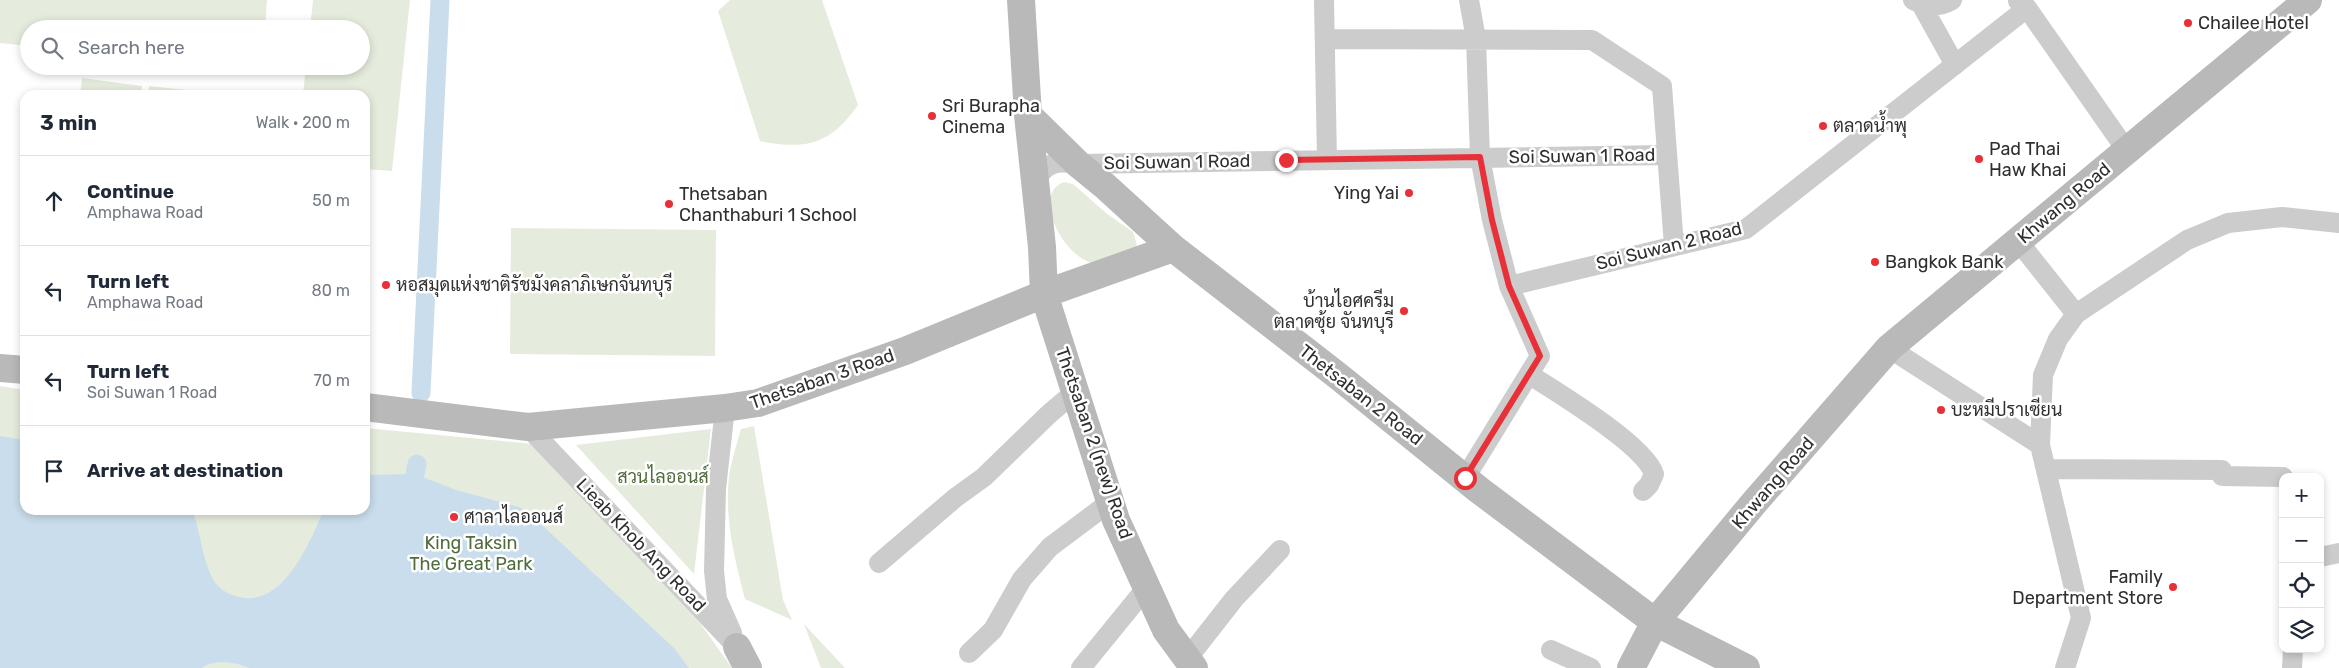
<!DOCTYPE html>
<meta charset="utf-8">
<style>
:root{--surface:#fff;--page:#f6f6f7;--text:#1f2937;--muted:#747a83;--line:#e0e1e3}
body{margin:0;font-family:Rubik,Sarabun,sans-serif;background:var(--page);color:var(--text)}
.controls{position:absolute;right:15px;bottom:15px;display:grid;overflow:hidden;border-radius:10px;box-shadow:0 2px 8px #0003}
.controls button{width:45px;height:45px;display:grid;place-items:center;padding:0;border:0;border-bottom:1px solid var(--line);background:var(--surface);color:var(--text);font:25px sans-serif}
.stop{position:absolute;width:15px;height:15px;margin:-11px;border:4px solid #e73037;border-radius:50%;background:#fff}
.stop.end{background:#e73037;border-color:#fff;box-shadow:0 1px 5px #0008}
.list{margin:0;padding:0;list-style:none}
h2{display:flex;justify-content:space-between;align-items:center;height:65px;margin:0;padding:0 20px;font-size:21px}
h2 small{font-size:16px;font-weight:400;color:var(--muted)}
.list li{display:grid;grid-template-columns:32px 1fr auto;gap:15px;align-items:center;box-sizing:border-box;height:90px;padding:0 20px;border-top:1px solid var(--line)}
.list b{display:block;font-size:19px;white-space:nowrap}
.list p{margin:0;font-size:16px;white-space:nowrap;color:var(--muted)}
.list em{font-size:16px;font-style:normal;color:var(--muted)}
.icon{flex:none;width:28px;height:28px;fill:none;stroke:currentColor;stroke-width:2;stroke-linecap:round;stroke-linejoin:round}
.map{position:relative;flex:none;width:2339px;height:668px;overflow:hidden}
.search{position:absolute;background:var(--surface);box-shadow:0 2px 8px #0003;left:20px;top:20px;width:350px;height:55px;display:flex;align-items:center;gap:12px;box-sizing:border-box;padding:0 18px;border-radius:28px;color:var(--muted);font-size:19px}
.panel{position:absolute;background:var(--surface);box-shadow:0 2px 8px #0003;left:20px;top:90px;width:350px;height:425px;border-radius:15px}
.map>svg:first-child{display:block}
.green{fill:#e5ecdd}
.water{fill:#c9ddec}
.lines{fill:none;stroke-linecap:round;stroke-linejoin:round}
.canal{stroke:#c9ddec;stroke-width:19}
.street{stroke:#ccc;stroke-width:20}
.secondary{stroke:#b9b9b9;stroke-width:28}
.route{stroke:#e73037;stroke-width:6}
.poi-dot{fill:#e73037;stroke:#fff;stroke-width:2}
.labels{text-anchor:middle;stroke-width:5;stroke-linejoin:round;paint-order:stroke}
.poi-label{font-size:18px;fill:#2f2f2f;stroke:#fff;text-anchor:start}
.street-label{font-size:18px;fill:#2f2f2f;stroke:#fff}
.park-label{font-size:18px;fill:#506c3c;stroke:#fff}
</style>
<div class="map">
<svg width="2339" height="668" viewBox="0 0 2339 668">
<rect width="100%" height="100%" fill="#fff"/>
<path class="green" d="M0 0H267L265 29H29V46L0 43Z
M313 0H410L392 171 365 169V95H303L306 66H361V29H310Z
M730 0H822L858 105C830 145 806 150 760 141L718 11Z
M214 66H261V71Z
M82 78 142 86 141 95H80Z
M149 86 234 95H148Z
M1064 182 1073 184 1106 213 1133 232 1137 245C1130 253 1125 256 1115 259 1110 261 1104 264 1100 264 1068 266 1028 195 1064 182Z
M511 228 716 230 715 356 510 354Z
M0 386 25 390V510H365V428L533 444 700 623 732 668H0Z
M754 426 783 600 792 620 745 599C734 557 723 513 730 470 733 456 737 442 741 429Z
M711 429 694 574 576 445Z
M804 624 845 668H821Z"/>
<path class="water" d="M0 436 25 440V510H192C201 531 203 570 218 586 225 593 235 597 245 598 286 602 310 541 324 510H365V475L415 474 456 490 519 507 530 514 674 648 689 668H249C236 662 214 659 202 668H0Z"/>
<g class="lines">
<path class="canal" d="M421 393 440 0
M415 474 417 464"/>
<path class="street" d="M1324 0 1327 160
M1913 0C1926 7 1940 7 1952 0
M2018 1 2027 8 2127 151
M1921 4 1955 65
M1325 39 1592 40 1662 86 1674 246
M1034 182C1046 163 1055 160 1078 164L1667 155
M2018 241 2076 314
M1509 286 1746 229 2027 8
M1889 348 2040 445
M1530 375C1557 392 1645 445 1654 474L1649 485 1643 491
M725 408 716 489 714 571 717 599 732 633
M528 427 737 647
M2046 469 2222 470V476L2283 477
M1465 478 1540 356 1509 286 1492 220 1480 157 1476 39 1469 0
M2320 557 2339 553
M879 563 955 498 984 477 1049 414 1075 392
M1551 650 1591 668
M969 653 993 630 1022 579 1050 547 1110 502
M1187 659 1234 599 1280 550
M1081 668 1147 587
M2065 668 2081 618 2040 445 2043 375 2058 339 2076 314 2187 240 2228 223 2282 217 2339 223
M2292 668 2293 649"/>
<path class="secondary" d="M1021 0 1028 115 1042 247 1044 294 1116 520 1166 630 1194 668
M1028 115 1078 164 1105 186 1173 248 1338 376 1479 490 1655 622 1746 668
M0 368 25 370
M365 407 528 427 725 408 758 403 905 351 1044 294 1173 248
M737 647 748 668
M1631 668 1655 622 1753 504 1889 348 2308 0"/>
</g>
<g class="lines">
<path class="route" d="M1286 160 1480 157 1492 220 1509 286 1540 356 1465 478"/>
</g>
<g class="poi-dot">
<circle cx="2188" cy="23" r="5"/>
<circle cx="932" cy="116" r="5"/>
<circle cx="1823" cy="126" r="5"/>
<circle cx="1979" cy="159" r="5"/>
<circle cx="1409" cy="193" r="5"/>
<circle cx="669" cy="204" r="5"/>
<circle cx="1875" cy="262" r="5"/>
<circle cx="386" cy="285" r="5"/>
<circle cx="1404" cy="311" r="5"/>
<circle cx="1941" cy="410" r="5"/>
<circle cx="454" cy="517" r="5"/>
<circle cx="2173" cy="587" r="5"/>
</g>
<g class="labels">
<g class="poi-label">
<text x="2198" y="29">Chailee Hotel</text>
<text x="942" y="112">Sri Burapha<tspan x="942" dy="21">Cinema</tspan></text>
<text x="1833" y="132">ตลาดน้ำพุ</text>
<text x="1989" y="155">Pad Thai<tspan x="1989" dy="21">Haw Khai</tspan></text>
<text x="1399" y="199" text-anchor="end">Ying Yai</text>
<text x="679" y="200">Thetsaban<tspan x="679" dy="21">Chanthaburi 1 School</tspan></text>
<text x="1885" y="268">Bangkok Bank</text>
<text x="396" y="291">หอสมุดแห่งชาติรัชมังคลาภิเษกจันทบุรี</text>
<text x="1394" y="307" text-anchor="end">บ้านไอศครีม<tspan x="1394" dy="21">ตลาดซุ้ย จันทบุรี</tspan></text>
<text x="1951" y="416">บะหมีปราเซียน</text>
<text x="464" y="523">ศาลาไลออนส์</text>
<text x="2163" y="583" text-anchor="end">Family<tspan x="2163" dy="21">Department Store</tspan></text>
</g>
<g class="street-label">
<text transform="translate(1582 156) rotate(-1)" y="6">Soi Suwan 1 Road</text>
<text transform="translate(1177 162) rotate(-1)" y="6">Soi Suwan 1 Road</text>
<text transform="translate(2064 203) rotate(-40)" y="6">Khwang Road</text>
<text transform="translate(1669 246) rotate(-14)" y="6">Soi Suwan 2 Road</text>
<text transform="translate(822 379) rotate(-19)" y="6">Thetsaban 3 Road</text>
<text transform="translate(1361 395) rotate(38)" y="6">Thetsaban 2 Road</text>
<text transform="translate(1094 443) rotate(71)" y="6">Thetsaban 2 (new) Road</text>
<text transform="translate(1773 483) rotate(-49)" y="6">Khwang Road</text>
<text transform="translate(641 545) rotate(46)" y="6">Lieab Khob Ang Road</text>
</g>
<g class="park-label">
<text x="663" y="483">สวนไลออนส์</text>
<text x="471" y="549">King Taksin<tspan x="471" dy="21">The Great Park</tspan></text>
</g>
</g>
</svg>
<div class="controls">
<button>+</button>
<button>−</button>
<button><svg class="icon" aria-label="locate" viewBox="0 0 24 24"><circle cx="12" cy="12" r="6"/><path d="M12 2v4M12 18v4M2 12h4M18 12h4"/></svg></button>
<button><svg class="icon" aria-label="layers" viewBox="0 0 24 24"><path d="M12 4l9 5-9 5-9-5zM3 14l9 5 9-5"/></svg></button>
</div>
<div class="stop" style="left:1465px;top:478px"></div>
<div class="stop end" style="left:1286px;top:160px"></div>
<div class="search"><svg class="icon" aria-label="search" viewBox="0 0 24 24"><circle cx="10" cy="10" r="6"/><path d="M15 15l6 6"/></svg>Search here</div>
<section class="panel">
<h2>3 min<small>Walk · 200 m</small></h2>
<ul class="list">
<li><svg class="icon" aria-label="ahead" viewBox="0 0 24 24"><path d="M12 20V5M6 11l6-6 6 6"/></svg><div><b>Continue</b><p>Amphawa Road</p></div><em>50 m</em></li>
<li><svg class="icon" aria-label="left" viewBox="0 0 24 24"><path d="M17 20v-9H6M10 6l-5 5 5 5"/></svg><div><b>Turn left</b><p>Amphawa Road</p></div><em>80 m</em></li>
<li><svg class="icon" aria-label="left" viewBox="0 0 24 24"><path d="M17 20v-9H6M10 6l-5 5 5 5"/></svg><div><b>Turn left</b><p>Soi Suwan 1 Road</p></div><em>70 m</em></li>
<li><svg class="icon" aria-label="arrive" viewBox="0 0 24 24"><path d="M6 21V4h12l-3 4 3 4H6"/></svg><div><b>Arrive at destination</b></div></li>
</ul>
</section>
</div>
